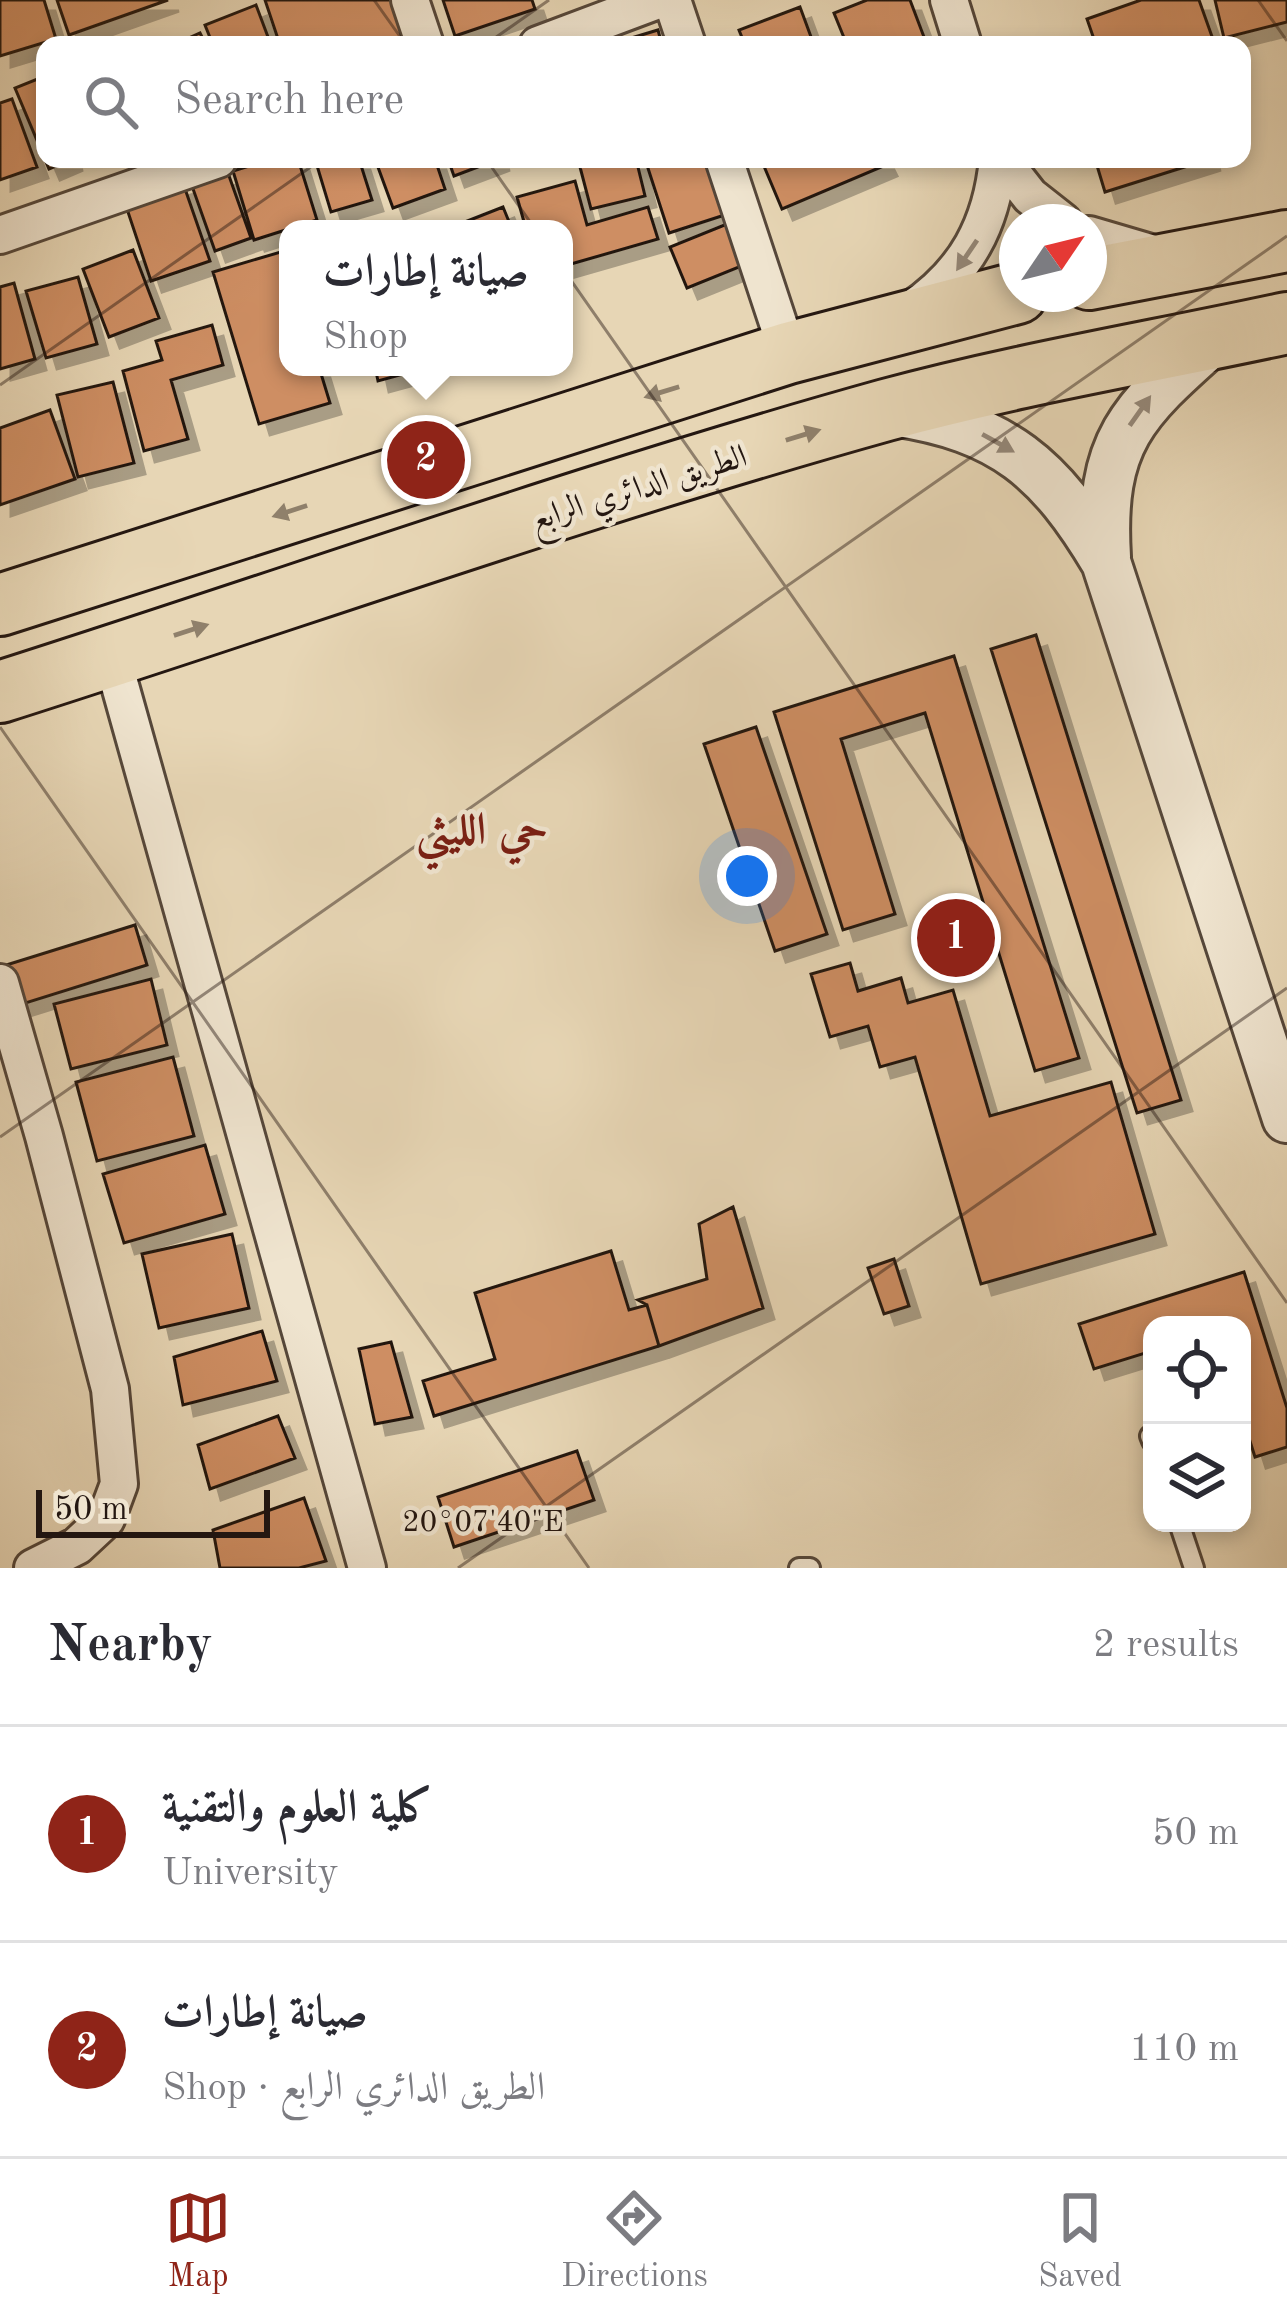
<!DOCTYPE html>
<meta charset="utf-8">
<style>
:root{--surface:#fff;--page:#f2f2f3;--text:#2b2b33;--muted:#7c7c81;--line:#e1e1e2;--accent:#8f2418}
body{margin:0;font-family:"Old Standard TT",Amiri,serif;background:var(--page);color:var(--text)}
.controls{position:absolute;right:36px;bottom:36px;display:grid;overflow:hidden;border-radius:24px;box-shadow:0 6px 18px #0003}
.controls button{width:108px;height:108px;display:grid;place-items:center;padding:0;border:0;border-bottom:3px solid var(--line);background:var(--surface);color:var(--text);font:60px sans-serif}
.compass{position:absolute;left:999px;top:204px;width:108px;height:108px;border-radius:50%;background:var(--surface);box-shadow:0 6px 18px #0003;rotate:55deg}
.scale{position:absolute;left:36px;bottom:30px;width:234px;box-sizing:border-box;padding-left:12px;border:6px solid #241711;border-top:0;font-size:33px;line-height:42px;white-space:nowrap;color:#241711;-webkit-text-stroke:9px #efe4cf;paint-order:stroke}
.you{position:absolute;left:747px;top:876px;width:42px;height:42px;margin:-30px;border:9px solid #fff;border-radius:50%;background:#1a73e8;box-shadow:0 0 0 18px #1a73e833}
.badge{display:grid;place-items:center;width:78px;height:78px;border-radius:50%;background:var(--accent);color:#fff;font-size:39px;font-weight:700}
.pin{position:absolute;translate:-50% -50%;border:6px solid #fff;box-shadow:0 3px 12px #0006}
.popup{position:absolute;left:279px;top:220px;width:294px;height:156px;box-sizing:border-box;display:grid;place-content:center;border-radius:24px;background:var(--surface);filter:drop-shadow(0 3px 9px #0005);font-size:39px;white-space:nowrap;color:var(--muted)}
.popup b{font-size:45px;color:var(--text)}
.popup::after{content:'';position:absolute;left:50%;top:100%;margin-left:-24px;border:24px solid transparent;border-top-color:var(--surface)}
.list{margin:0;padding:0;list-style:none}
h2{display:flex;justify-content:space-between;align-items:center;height:156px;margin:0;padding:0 48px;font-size:51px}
h2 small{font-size:39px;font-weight:400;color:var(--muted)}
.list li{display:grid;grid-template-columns:78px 1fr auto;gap:36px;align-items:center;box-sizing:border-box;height:216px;padding:0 48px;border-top:3px solid var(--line)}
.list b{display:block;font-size:45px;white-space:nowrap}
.list p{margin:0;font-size:39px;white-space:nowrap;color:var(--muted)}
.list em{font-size:39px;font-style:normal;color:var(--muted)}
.icon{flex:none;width:66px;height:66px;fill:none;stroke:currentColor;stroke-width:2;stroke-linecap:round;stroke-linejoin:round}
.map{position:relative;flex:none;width:1287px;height:1568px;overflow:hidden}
.search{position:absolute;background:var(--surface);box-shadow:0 6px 18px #0003;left:36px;right:36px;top:36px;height:132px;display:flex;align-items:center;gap:30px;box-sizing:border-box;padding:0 42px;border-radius:24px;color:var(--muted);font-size:45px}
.sheet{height:588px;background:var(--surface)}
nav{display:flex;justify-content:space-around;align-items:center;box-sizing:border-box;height:168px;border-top:3px solid var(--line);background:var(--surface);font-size:33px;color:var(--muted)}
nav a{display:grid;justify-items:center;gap:6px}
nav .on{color:var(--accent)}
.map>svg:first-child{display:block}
.building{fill:#ce8e64;stroke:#241711;stroke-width:3;filter:url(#shadow)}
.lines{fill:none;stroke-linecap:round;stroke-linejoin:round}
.service-casing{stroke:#55473a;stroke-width:24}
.minor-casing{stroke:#55473a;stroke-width:42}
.tertiary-casing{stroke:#55473a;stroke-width:54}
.primary-casing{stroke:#241711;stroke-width:66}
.service{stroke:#efe4cf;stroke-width:18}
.minor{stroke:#efe4cf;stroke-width:36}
.tertiary{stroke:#efe4cf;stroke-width:48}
.primary{stroke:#e7d6b5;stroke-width:60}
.oneway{fill:#94887a}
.oneway2{fill:#8f806b}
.ticks{fill:none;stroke:#241711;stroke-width:3;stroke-opacity:0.45}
.labels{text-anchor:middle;stroke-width:9;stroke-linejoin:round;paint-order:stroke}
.street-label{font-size:33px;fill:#241711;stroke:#efe4cf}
.district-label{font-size:45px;font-weight:bold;fill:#7a1f14;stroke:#efe4cf}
.ticks-label{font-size:30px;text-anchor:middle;fill:#241711;stroke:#efe4cf;stroke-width:9;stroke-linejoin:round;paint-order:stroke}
</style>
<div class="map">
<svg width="1287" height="1568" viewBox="0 0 1287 1568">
<defs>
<filter id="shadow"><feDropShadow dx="11" dy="11" stdDeviation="0" flood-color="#0004"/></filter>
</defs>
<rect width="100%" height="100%" fill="#e7d6b5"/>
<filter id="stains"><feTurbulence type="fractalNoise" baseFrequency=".00167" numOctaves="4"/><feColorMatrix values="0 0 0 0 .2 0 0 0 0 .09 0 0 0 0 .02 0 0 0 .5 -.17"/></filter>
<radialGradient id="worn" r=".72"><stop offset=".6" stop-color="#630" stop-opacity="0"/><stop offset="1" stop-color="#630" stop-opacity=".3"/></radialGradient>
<path class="building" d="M0 0H44L56 39 0 56Z
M57 0H168L69 35Z
M265 0H391L405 45H280Z
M443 0H532L535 9 455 36Z
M867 0H910L927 45H847L834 13Z
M1141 0H1199L1215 45H1096L1087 19Z
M1215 0H1287V22L1224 38Z
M256 5 271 45H213L205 25Z
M800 7 814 45H745L739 30Z
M658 30 662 45H608Z
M200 33 206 45H173Z
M45 76V159H72L49 169 15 88Z
M12 99 37 167 0 180V103Z
M272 159H298L317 220 254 240 233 171Z
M315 159H359L372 200 331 212Z
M375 159H435L445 189 393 208Z
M448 159H499L454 176Z
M612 159H636L645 196 591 209 580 167Z
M645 159H720L737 211 669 233Z
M761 159H883L886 165 782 209Z
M1095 159H1210L1105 192Z
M228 173 251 238 215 251 192 186Z
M575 181 587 225 648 207 658 239 564 266V229H526L517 197Z
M183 183 210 261 151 281 125 203Z
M503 207 512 229H447Z
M727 224 744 265 687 288 670 247Z
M133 250 159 318 109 337 83 269Z
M284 251 288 263V367H319L330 403 259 424 213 272Z
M78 277 97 344 46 358 26 291Z
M14 283 35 359 0 369V287Z
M212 325 223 365 171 380 188 439 144 451 123 371 162 360 156 341Z
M375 367H429L378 381Z
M113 382 134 463 78 477 57 395Z
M50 410 75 479 0 505V428Z
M1036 635 1181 1100 1137 1113 991 649Z
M954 656 1079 1058 1035 1071 925 713 841 739 895 914 843 930 774 712Z
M756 727 827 934 775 951 704 744Z
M135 925 147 965 16 1006 3 966Z
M850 963 858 991 901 978 908 1003 953 990 990 1116 1111 1082 1155 1234 981 1284 915 1057 880 1067 868 1026 830 1037 811 974Z
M151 979 167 1045 71 1069 54 1004Z
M173 1057 194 1136 97 1161 76 1082Z
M205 1145 225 1214 124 1243 103 1174Z
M733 1207 763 1308 659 1346 647 1305 638 1300 707 1279 699 1224Z
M232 1234 249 1308 159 1328 142 1254Z
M611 1251 629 1310 647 1305 659 1346 434 1416 423 1381 495 1359 475 1293Z
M894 1259 909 1306 884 1314 868 1268Z
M1244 1272 1287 1408V1447L1255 1457 1242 1416V1325H1152V1351L1094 1369 1079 1324Z
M262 1331 277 1381 183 1405 174 1357Z
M391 1342 412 1417 375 1424 359 1349Z
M278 1416 295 1458 210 1489 198 1445Z
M577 1451 594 1500 454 1547 438 1497Z
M304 1498 326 1561 299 1568H220L213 1530Z"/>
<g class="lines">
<g class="service-casing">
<path id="service" d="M1150 1436 1152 1441
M1179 1523 1194 1568
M799 1568H810"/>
</g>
<g class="minor-casing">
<path id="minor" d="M410 0 425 45
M672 0 687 45
M949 0 963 45
M538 45 658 0
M724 159 788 353
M1001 159 1030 196 1063 222
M0 235 218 159
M1089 235 1157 255
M911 310C966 273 992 224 998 159
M112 657 367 1568
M0 983 44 1136 110 1389 119 1484 106 1519 77 1546 33 1568"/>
</g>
<g class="tertiary-casing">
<path id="tertiary" d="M893 411C1003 427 1050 468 1106 562L1287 1118
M1106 557C1099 440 1133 411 1215 338"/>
</g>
<g class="primary-casing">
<path id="primary" d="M1089 279 1287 241
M0 605 788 353 1017 293
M0 692C295 598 588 493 886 410 1019 374 1153 352 1287 323"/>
</g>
<use href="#service" class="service"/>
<use href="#minor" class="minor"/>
<use href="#tertiary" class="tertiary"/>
<use href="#primary" class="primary"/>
</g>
<defs><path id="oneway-solid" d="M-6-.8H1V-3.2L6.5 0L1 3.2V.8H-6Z" transform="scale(3)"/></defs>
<g class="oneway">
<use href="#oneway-solid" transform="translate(967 255) rotate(124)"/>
<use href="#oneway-solid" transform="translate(1140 411) rotate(-55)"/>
<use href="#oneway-solid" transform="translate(998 443) rotate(29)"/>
</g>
<g class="oneway2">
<use href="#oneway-solid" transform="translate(662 392) rotate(163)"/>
<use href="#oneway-solid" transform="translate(803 435) rotate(-17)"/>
<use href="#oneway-solid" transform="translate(290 511) rotate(162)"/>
<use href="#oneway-solid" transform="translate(191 630) rotate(-18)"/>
</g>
<path class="ticks" d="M374 0 406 45M1258 0 1287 41M485 45 549 0M486 159 1287 1303M0 385 322 159M0 727 589 1568M0 1137 1287 236M458 1568 1287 988"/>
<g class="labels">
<g class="street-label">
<text transform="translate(638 486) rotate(-17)" y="12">الطريق الدائري الرابع</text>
</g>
<g class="district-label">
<text x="482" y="844">حي الليثي</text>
</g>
</g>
<g class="ticks-label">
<text x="483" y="1531">20°07'40"E</text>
</g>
<rect width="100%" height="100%" filter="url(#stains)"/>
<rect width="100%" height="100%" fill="url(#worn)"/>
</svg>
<div class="controls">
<button><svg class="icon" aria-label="locate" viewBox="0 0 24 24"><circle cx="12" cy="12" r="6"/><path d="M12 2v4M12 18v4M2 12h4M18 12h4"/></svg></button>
<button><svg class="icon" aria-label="layers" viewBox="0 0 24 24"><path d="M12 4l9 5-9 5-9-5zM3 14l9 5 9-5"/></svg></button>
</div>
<svg class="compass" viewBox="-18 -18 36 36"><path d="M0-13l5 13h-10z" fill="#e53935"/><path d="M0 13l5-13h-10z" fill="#7c7c81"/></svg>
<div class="scale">50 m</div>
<div class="you"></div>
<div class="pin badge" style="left:956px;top:938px">1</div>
<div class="pin badge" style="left:426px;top:460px">2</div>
<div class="popup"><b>صيانة إطارات</b>Shop</div>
<div class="search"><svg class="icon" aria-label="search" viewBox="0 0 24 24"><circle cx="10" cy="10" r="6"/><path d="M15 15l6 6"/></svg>Search here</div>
</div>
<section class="sheet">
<h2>Nearby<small>2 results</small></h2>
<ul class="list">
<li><span class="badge">1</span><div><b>كلية العلوم والتقنية</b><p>University</p></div><em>50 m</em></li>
<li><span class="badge">2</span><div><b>صيانة إطارات</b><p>Shop · الطريق الدائري الرابع</p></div><em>110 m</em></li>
</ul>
</section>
<nav>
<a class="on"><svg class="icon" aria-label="map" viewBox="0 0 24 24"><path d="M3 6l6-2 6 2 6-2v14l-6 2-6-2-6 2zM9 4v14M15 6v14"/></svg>Map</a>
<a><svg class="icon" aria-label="directions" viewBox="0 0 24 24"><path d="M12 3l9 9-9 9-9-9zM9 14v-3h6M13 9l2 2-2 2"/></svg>Directions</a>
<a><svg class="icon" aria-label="saved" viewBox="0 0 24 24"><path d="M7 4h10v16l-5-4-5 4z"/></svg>Saved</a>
</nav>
